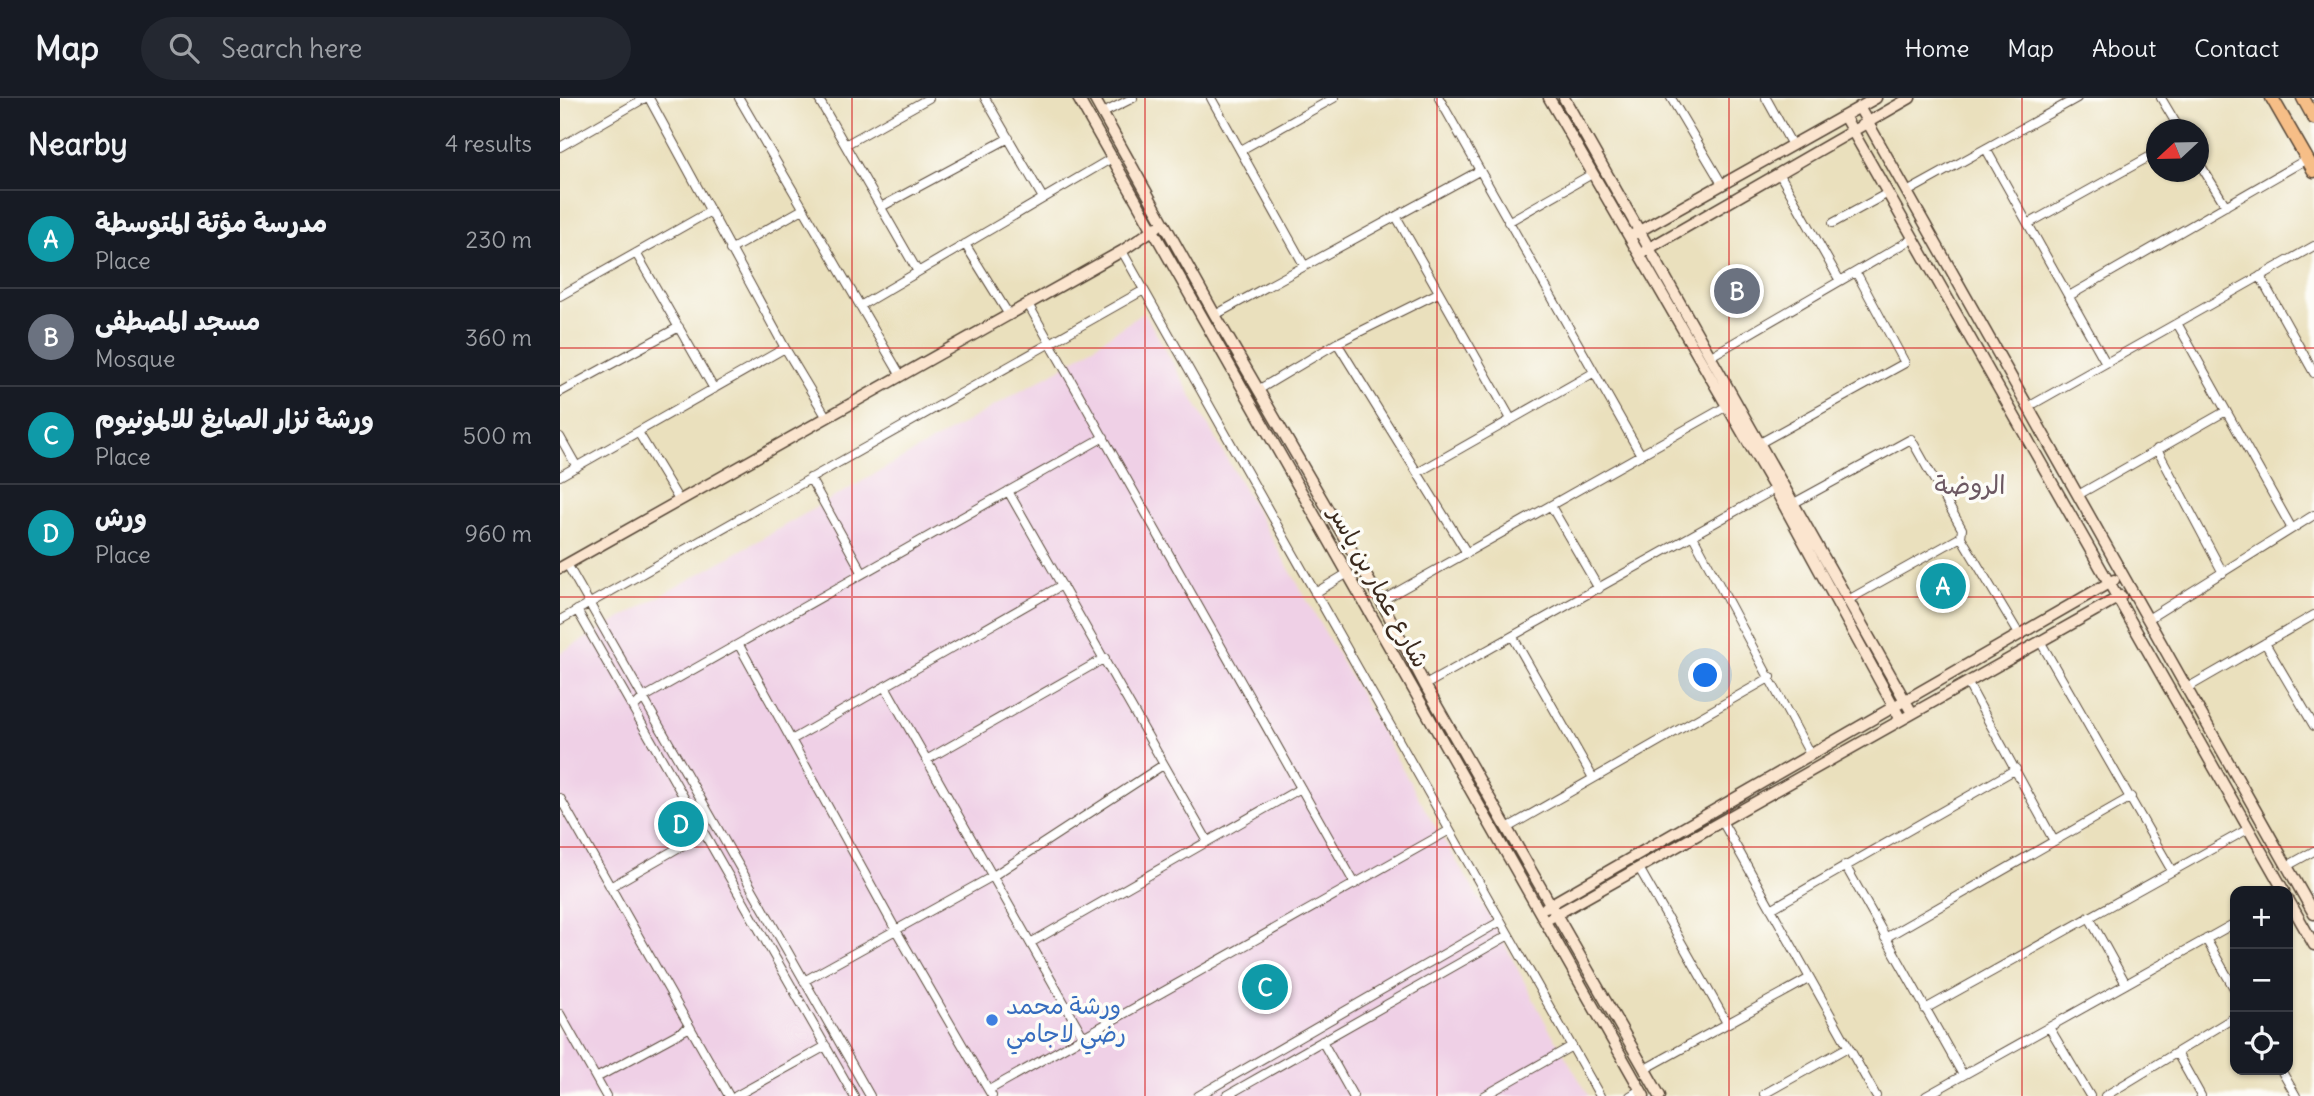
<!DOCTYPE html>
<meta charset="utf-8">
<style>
:root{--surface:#171b24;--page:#242831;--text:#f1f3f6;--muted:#9ea1a6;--line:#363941;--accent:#8c9099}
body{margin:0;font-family:Delius,"Playpen Sans Arabic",sans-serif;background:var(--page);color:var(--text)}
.controls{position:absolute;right:21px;bottom:21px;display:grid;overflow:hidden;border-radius:14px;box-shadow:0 2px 5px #0004}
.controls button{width:63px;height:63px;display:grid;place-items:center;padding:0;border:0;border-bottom:2px solid var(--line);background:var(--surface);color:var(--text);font:35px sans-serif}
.compass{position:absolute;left:1586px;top:21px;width:63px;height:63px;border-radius:50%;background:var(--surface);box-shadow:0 2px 5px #0004;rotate:248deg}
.you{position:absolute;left:1146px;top:578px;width:24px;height:24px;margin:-18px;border:5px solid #fff;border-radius:50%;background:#1a73e8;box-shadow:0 0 0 10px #1a73e833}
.badge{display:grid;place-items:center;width:46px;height:46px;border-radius:50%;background:var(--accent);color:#fff;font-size:23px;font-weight:700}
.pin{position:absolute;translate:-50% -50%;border:4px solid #fff;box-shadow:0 2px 7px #0006}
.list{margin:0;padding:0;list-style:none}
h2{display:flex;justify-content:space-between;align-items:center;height:91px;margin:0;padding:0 28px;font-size:30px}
h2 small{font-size:23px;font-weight:400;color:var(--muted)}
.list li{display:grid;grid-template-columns:46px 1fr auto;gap:21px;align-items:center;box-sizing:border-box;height:98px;padding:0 28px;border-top:2px solid var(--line)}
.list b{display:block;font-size:26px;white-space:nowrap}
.list p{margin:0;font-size:23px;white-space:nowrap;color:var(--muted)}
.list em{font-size:23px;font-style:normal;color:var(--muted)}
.icon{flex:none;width:38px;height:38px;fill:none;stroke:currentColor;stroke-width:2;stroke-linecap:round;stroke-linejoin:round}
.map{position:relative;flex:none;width:1754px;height:998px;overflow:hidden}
header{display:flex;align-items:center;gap:42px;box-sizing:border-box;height:98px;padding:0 35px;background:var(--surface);border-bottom:2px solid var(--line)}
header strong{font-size:33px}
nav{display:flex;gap:38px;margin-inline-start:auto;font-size:24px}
.search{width:490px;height:63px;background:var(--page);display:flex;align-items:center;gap:18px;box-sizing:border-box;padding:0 24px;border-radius:38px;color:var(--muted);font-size:26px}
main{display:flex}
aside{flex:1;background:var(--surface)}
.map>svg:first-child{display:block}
.built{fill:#efd0e6}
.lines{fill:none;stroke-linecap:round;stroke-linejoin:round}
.street-casing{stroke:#554536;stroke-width:10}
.secondary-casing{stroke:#554536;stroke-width:13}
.primary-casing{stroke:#554536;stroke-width:15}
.street{stroke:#fff;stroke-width:8}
.secondary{stroke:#fbe5cf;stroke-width:10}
.primary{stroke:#f6be87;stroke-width:12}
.grid{fill:none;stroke:#d62828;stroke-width:2;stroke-opacity:0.55}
.shop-dot{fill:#3f7fe0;stroke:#fdfcf7;stroke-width:2.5}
.labels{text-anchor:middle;stroke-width:7;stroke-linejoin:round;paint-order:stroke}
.street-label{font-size:24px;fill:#3b2a1e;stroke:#fdfcf7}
.shop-label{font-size:24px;fill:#366cbe;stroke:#fdfcf7;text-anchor:start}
.neighbourhood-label{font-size:26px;fill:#6d5963;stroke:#fdfcf7}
</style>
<header>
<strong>Map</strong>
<div class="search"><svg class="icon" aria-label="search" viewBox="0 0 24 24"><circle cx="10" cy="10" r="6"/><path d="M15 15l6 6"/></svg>Search here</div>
<nav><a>Home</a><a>Map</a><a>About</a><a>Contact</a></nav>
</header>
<main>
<aside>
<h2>Nearby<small>4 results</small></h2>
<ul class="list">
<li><span class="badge" style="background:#0f9aa8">A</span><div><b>مدرسة مؤتة المتوسطة</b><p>Place</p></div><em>230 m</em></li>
<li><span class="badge" style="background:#6b7280">B</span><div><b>مسجد المصطفى</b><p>Mosque</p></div><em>360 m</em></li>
<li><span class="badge" style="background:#0f9aa8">C</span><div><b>ورشة نزار الصايغ للالمونيوم</b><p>Place</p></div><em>500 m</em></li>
<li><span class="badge" style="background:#0f9aa8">D</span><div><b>ورش</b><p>Place</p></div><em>960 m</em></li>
</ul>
</aside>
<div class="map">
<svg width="1754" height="998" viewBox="0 0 1754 998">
<rect width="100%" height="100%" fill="#fdfcf7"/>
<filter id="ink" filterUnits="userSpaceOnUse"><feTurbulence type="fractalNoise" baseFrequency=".0143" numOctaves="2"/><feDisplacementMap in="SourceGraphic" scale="14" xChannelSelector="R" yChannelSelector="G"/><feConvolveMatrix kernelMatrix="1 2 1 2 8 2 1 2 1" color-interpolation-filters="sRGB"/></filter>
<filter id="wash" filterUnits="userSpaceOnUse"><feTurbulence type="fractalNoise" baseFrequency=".00686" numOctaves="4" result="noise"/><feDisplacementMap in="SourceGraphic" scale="28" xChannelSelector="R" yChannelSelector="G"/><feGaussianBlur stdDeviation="1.57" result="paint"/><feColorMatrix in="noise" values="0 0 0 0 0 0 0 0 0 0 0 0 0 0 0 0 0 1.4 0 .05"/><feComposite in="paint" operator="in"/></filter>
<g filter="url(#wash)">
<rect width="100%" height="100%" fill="#eae0bd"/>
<path class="built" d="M584 214 869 718 931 820 988 929 1029 998H0V555L503 269Z"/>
</g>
<g filter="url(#ink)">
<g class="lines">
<g class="street-casing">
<path id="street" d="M89 0 225 250 267 320
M179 0 341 278
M258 0 358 174
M425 0 483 100
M651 0 744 167
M879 0 1081 357
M1111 0 1162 86
M1206 0 1232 47
M1601 0 1620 32
M543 15 573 0
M285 47 369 0
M0 49 85 0
M1426 51 1546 265
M681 52 774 0
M1638 63 1666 108
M1219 75 1280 183
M1347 94 1517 0
M321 109 449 40
M837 120 951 321
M948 124 1032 76
M1273 125 1328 95
M1468 126 1596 55
M405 146 449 217
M170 152 243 111
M562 153 1040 998
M76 155 154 291
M1700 178 1754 275
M0 198 149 114
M1509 198 1747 61
M468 206 795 786
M300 208 552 60
M655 217 919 73
M1617 225 1731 429
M777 245 907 455
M1151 258 1354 140
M698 292 777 245 878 195
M0 294 119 229
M1468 309 1754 148
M78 334 119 402
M0 339 17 369
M1200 345 1345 265 1296 174
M1597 351 1663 475
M859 374 1033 275
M0 378 225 250
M250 380 302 474
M448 393 647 742
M1518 397 1666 313
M1234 405 1351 341 1402 431 1401 439
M991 408 1039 491
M1133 438 1250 656
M7 466 310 998
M755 495 788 475
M1288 502 1401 439 1459 536
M821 503 1167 308
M17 512 294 998
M1588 521 1754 417
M0 522 584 192
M953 539 1033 680
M1480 543 1612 773
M1705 545 1754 628
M179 547 337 834 432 998
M1407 584 1494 743
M865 587 1215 391
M325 588 524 940
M1627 590 1754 517
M73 610 83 600 544 339
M233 641 502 487
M368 661 545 560
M0 700 169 998
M1162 723 1316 998
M947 730 1211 579
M1285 767 1403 977
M1727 768 1754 753
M1079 770 1167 925
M50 789 144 735
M1211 811 1456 671
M1529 819 1566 886
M1325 840 1571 699
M1646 841 1675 892
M472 844 741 690
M244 883 433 778 603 667
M1365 911 1688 731
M0 916 46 998
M1489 929 1530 998
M762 943 793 998
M1617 955 1641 998
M1085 971 1250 880
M1721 972 1736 998
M36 980 130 929
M429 992 888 733
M1204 996 1288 949
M176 998 266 948
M638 998 941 823
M666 998 949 837
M924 998 1012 948
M1070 998 1080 992
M1366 998 1675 825
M1545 998 1675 919"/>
</g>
<g class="secondary-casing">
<path id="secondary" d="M518 0 1084 998
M534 0 655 217 821 503 865 587 1100 998
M989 0 1215 391 1341 622
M1004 0 1352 615
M1299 9 1754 816
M1284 18 1724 793
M1074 136 1316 0
M1086 152 1350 0
M0 470 562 153 597 129
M1728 801 1754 847
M986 809 1554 482
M990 820 1561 498"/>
</g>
<g class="primary-casing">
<path id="primary" d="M1712 0 1754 73
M1743 0 1754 20"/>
</g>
<use href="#street" class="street"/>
<use href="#secondary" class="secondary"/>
<use href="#primary" class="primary"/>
</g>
</g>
<path class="grid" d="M292 0V998M585 0V998M877 0V998M1169 0V998M1462 0V998M0 250H1754M0 499H1754M0 749H1754"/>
<circle class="shop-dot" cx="432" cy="922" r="7"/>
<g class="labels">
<g class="street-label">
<text transform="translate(819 489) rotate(61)" y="8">شارع عمار بن ياسر</text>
</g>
<g class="shop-label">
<text x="446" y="916">ورشة محمد<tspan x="446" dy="28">رضي لاجامي</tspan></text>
</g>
<g class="neighbourhood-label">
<text x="1410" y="396">الروضة</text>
</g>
</g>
</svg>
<div class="controls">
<button>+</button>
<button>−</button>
<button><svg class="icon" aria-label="locate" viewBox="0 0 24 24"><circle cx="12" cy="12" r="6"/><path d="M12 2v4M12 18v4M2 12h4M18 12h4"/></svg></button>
</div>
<svg class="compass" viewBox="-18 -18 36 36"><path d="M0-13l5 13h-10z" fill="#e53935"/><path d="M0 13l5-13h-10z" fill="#9ea1a6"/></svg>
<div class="you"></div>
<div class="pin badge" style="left:1383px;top:488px;background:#0f9aa8">A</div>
<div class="pin badge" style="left:1177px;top:193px;background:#6b7280">B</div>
<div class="pin badge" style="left:705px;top:889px;background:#0f9aa8">C</div>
<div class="pin badge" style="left:121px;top:726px;background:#0f9aa8">D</div>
</div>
</main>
